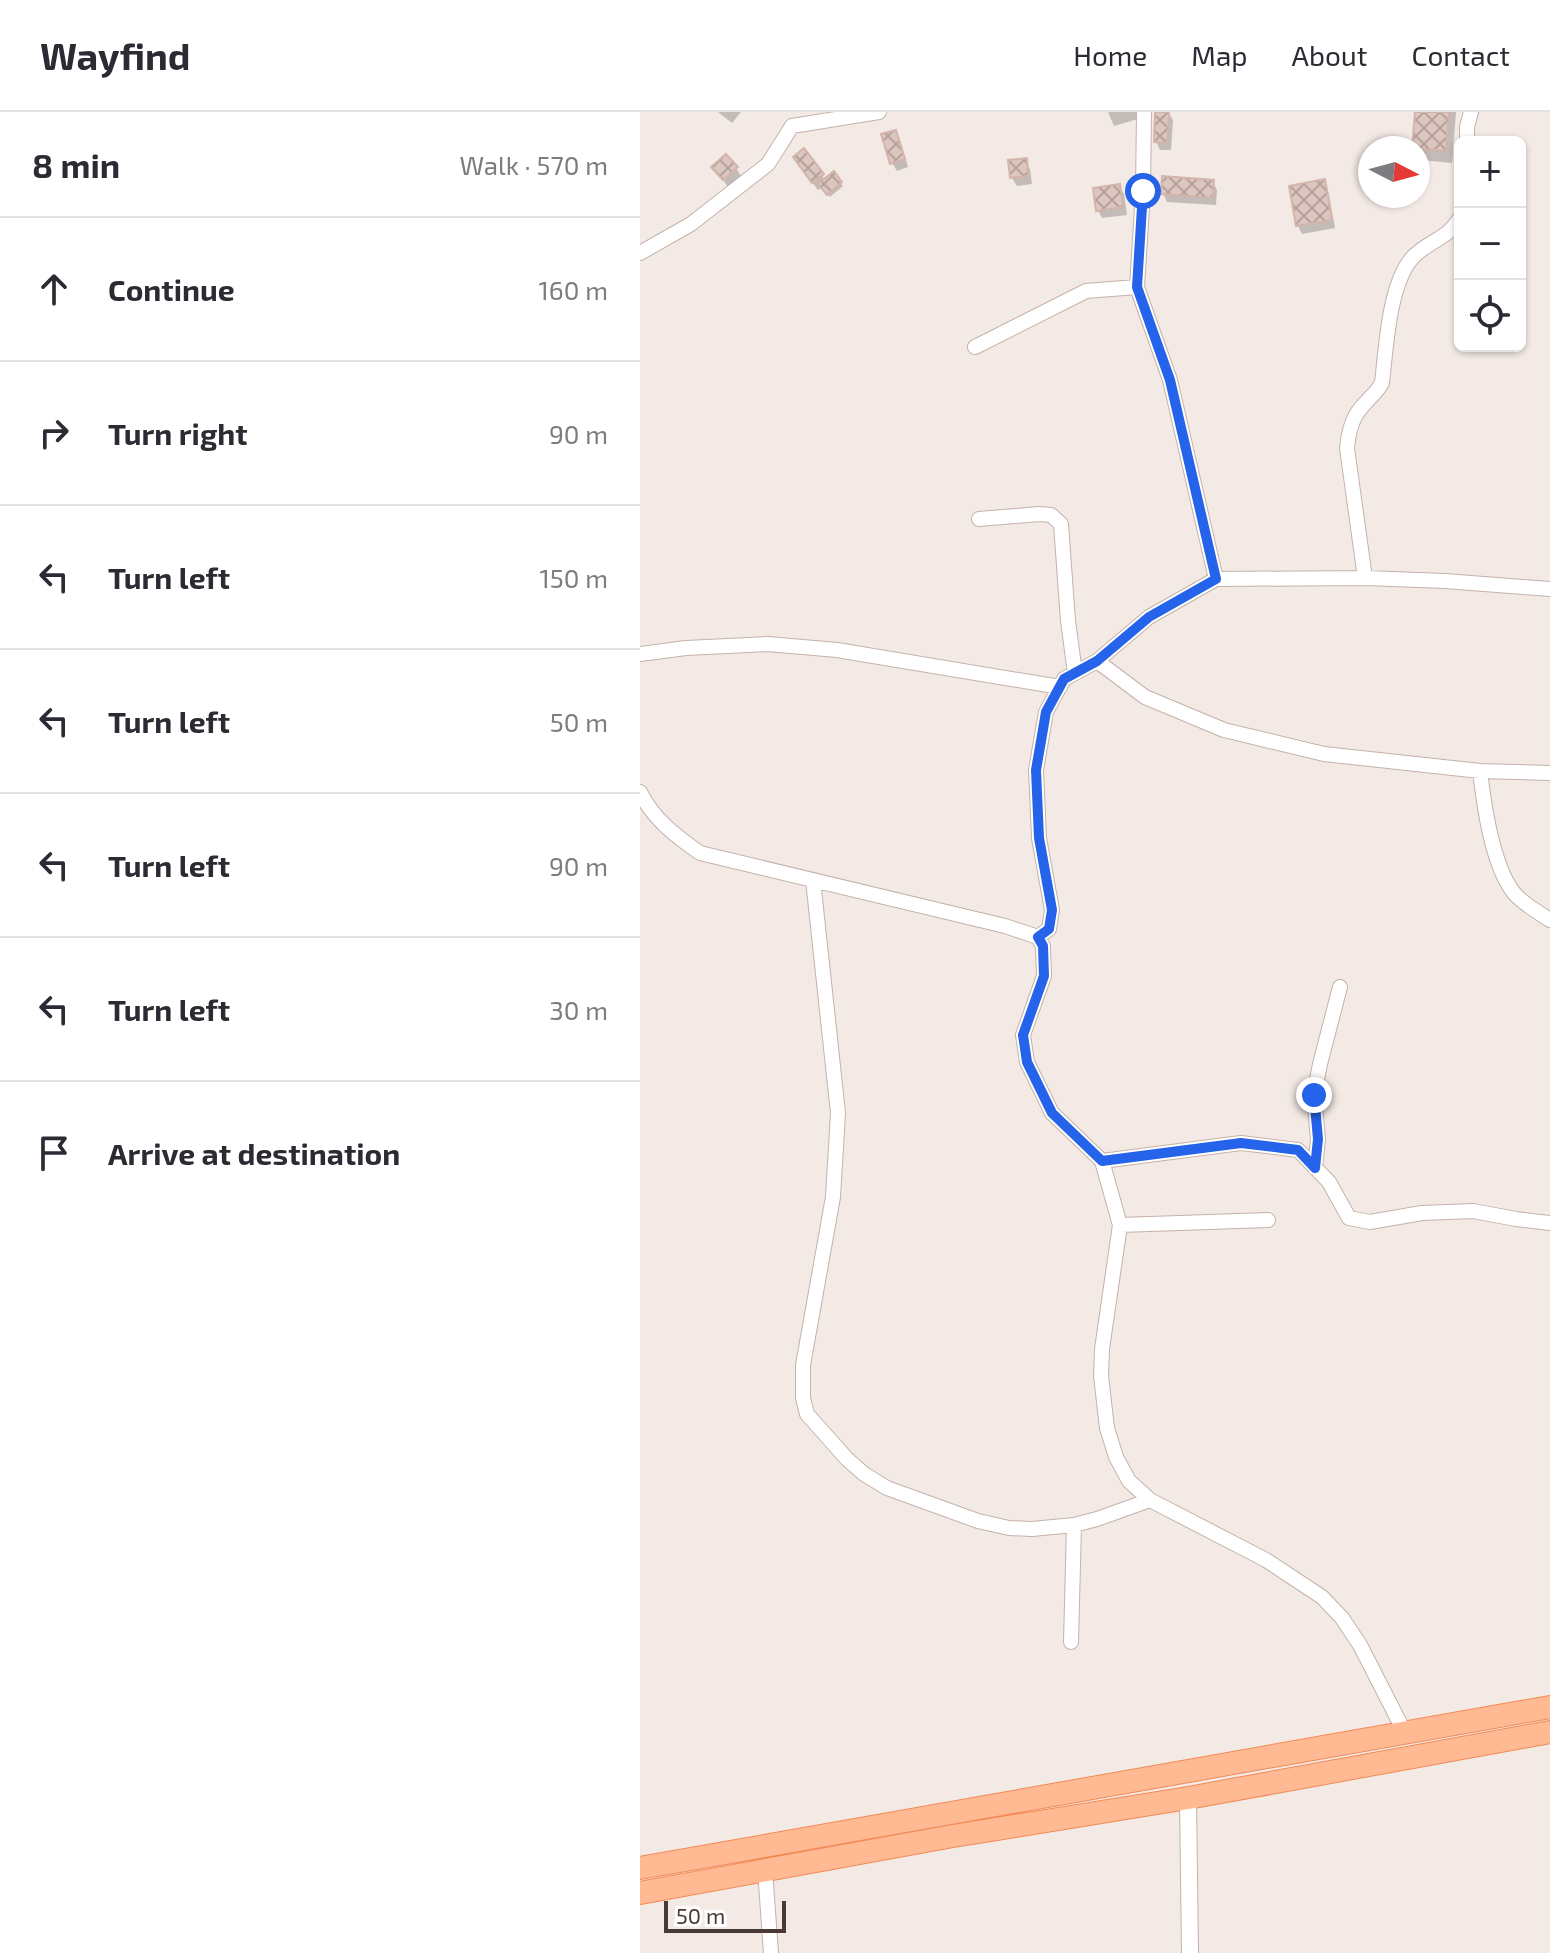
<!DOCTYPE html>
<meta charset="utf-8">
<style>
:root{--surface:#fff;--page:#f2f2f3;--text:#2b2b33;--muted:#7c7c81;--line:#e1e1e2}
body{margin:0;font-family:"Exo 2",sans-serif;background:var(--page);color:var(--text)}
.controls{position:absolute;right:24px;top:24px;display:grid;overflow:hidden;border-radius:12px;box-shadow:0 2px 6px #0004}
.controls button{width:72px;height:72px;display:grid;place-items:center;padding:0;border:0;border-bottom:2px solid var(--line);background:var(--surface);color:var(--text);font:40px sans-serif}
.compass{position:absolute;left:718px;top:24px;width:72px;height:72px;border-radius:50%;background:var(--surface);box-shadow:0 2px 6px #0004;rotate:96deg}
.scale{position:absolute;left:24px;bottom:20px;width:122px;box-sizing:border-box;padding-left:8px;border:4px solid #483934;border-top:0;font-size:22px;line-height:28px;white-space:nowrap;color:#483934;-webkit-text-stroke:6px #fff;paint-order:stroke}
.stop{position:absolute;width:24px;height:24px;margin:-18px;border:6px solid #2563eb;border-radius:50%;background:#fff}
.stop.end{background:#2563eb;border-color:#fff;box-shadow:0 2px 8px #0008}
.list{margin:0;padding:0;list-style:none}
h2{display:flex;justify-content:space-between;align-items:center;height:104px;margin:0;padding:0 32px;font-size:34px}
h2 small{font-size:26px;font-weight:400;color:var(--muted)}
.list li{display:grid;grid-template-columns:52px 1fr auto;gap:24px;align-items:center;box-sizing:border-box;height:144px;padding:0 32px;border-top:2px solid var(--line)}
.list b{display:block;font-size:30px;white-space:nowrap}
.list em{font-size:26px;font-style:normal;color:var(--muted)}
.icon{flex:none;width:44px;height:44px;fill:none;stroke:currentColor;stroke-width:2;stroke-linecap:round;stroke-linejoin:round}
.map{position:relative;flex:none;width:910px;height:1841px;overflow:hidden}
header{display:flex;align-items:center;gap:48px;box-sizing:border-box;height:112px;padding:0 40px;background:var(--surface);border-bottom:2px solid var(--line)}
header strong{font-size:38px}
nav{display:flex;gap:44px;margin-inline-start:auto;font-size:28px}
main{display:flex}
aside{flex:1;background:var(--surface)}
.map>svg:first-child{display:block}
.shadow{fill:#0003}
.building{fill:url(#building-cross-hatch);stroke:#d3b5ab;stroke-width:2}
.lines{fill:none;stroke-linecap:round;stroke-linejoin:round}
.minor-casing{stroke:#c4b2a9;stroke-width:16}
.tertiary-casing{stroke:#c4b2a9;stroke-width:18}
.primary-casing{stroke:#f18a56;stroke-width:24}
.minor{stroke:#fff;stroke-width:14}
.tertiary{stroke:#fff;stroke-width:16}
.primary{stroke:#ffb993;stroke-width:22}
.route{stroke:#2563eb;stroke-width:10}
</style>
<header>
<strong>Wayfind</strong>
<nav><a>Home</a><a>Map</a><a>About</a><a>Contact</a></nav>
</header>
<main>
<aside>
<h2>8 min<small>Walk · 570 m</small></h2>
<ul class="list">
<li><svg class="icon" aria-label="ahead" viewBox="0 0 24 24"><path d="M12 20V5M6 11l6-6 6 6"/></svg><div><b>Continue</b></div><em>160 m</em></li>
<li><svg class="icon" aria-label="right" viewBox="0 0 24 24"><path d="M7 20v-9h11M14 6l5 5-5 5"/></svg><div><b>Turn right</b></div><em>90 m</em></li>
<li><svg class="icon" aria-label="left" viewBox="0 0 24 24"><path d="M17 20v-9H6M10 6l-5 5 5 5"/></svg><div><b>Turn left</b></div><em>150 m</em></li>
<li><svg class="icon" aria-label="left" viewBox="0 0 24 24"><path d="M17 20v-9H6M10 6l-5 5 5 5"/></svg><div><b>Turn left</b></div><em>50 m</em></li>
<li><svg class="icon" aria-label="left" viewBox="0 0 24 24"><path d="M17 20v-9H6M10 6l-5 5 5 5"/></svg><div><b>Turn left</b></div><em>90 m</em></li>
<li><svg class="icon" aria-label="left" viewBox="0 0 24 24"><path d="M17 20v-9H6M10 6l-5 5 5 5"/></svg><div><b>Turn left</b></div><em>30 m</em></li>
<li><svg class="icon" aria-label="arrive" viewBox="0 0 24 24"><path d="M6 21V4h12l-3 4 3 4H6"/></svg><div><b>Arrive at destination</b></div></li>
</ul>
</aside>
<div class="map">
<svg width="910" height="1841" viewBox="0 0 910 1841">
<defs>
<pattern id="building-cross-hatch" width="8" height="8" patternUnits="userSpaceOnUse" patternTransform="scale(2)"><rect width="8" height="8" fill="#ddc6bf"/><path d="M0 0l8 8M0 8l8-8" fill="none" stroke="#b5a29c"/></pattern>
</defs>
<rect width="100%" height="100%" fill="#f4eae5"/>
<path class="shadow" d="M78 0H101L92 11Z
M468 0H499L498 7 474 14Z
M517 0H528L533 8 531 38H520L516 29Z
M777 0H816L812 51 781 48 778 43Z
M255 20 260 28 268 55 257 59 252 51Z
M385 49 390 57 392 72 377 74 372 66Z
M160 54 182 63 185 69 193 62 203 74 190 85 182 75 178 78Z
M74 55 96 56 101 64 88 75Z
M573 70 577 78 576 93 527 90 523 81Z
M684 70 688 78 695 116 662 122 658 114 651 76Z
M479 74 484 82 487 103 462 106 458 98Z"/>
<path class="building" d="M515 0H529L527 31 514 30Z
M775 0H809L806 39 772 36Z
M256 18 265 47 250 52 241 22Z
M164 36 184 62 172 71 153 45Z
M86 42 98 55 83 68 71 55Z
M387 46 388 64 370 66 368 48Z
M194 59 202 70 187 83 178 72Z
M522 64 574 68 573 86 521 82Z
M685 67 692 108 656 114 649 74Z
M480 72 483 95 456 99 453 76Z"/>
<g class="lines">
<g class="minor-casing">
<path id="minor" d="M504 0 503 79 497 175 530 268 576 467
M827 30V15L831 0
M0 141 51 112 128 52 152 14 239 0
M335 235 446 179 497 175
M339 407 399 402 411 403 421 412 428 509 435 561
M725 466 707 336C708 325 710 313 716 303 723 290 735 284 742 271 746 236 749 171 773 145 788 129 808 127 820 106
M0 542 46 536 128 532 197 538 420 575
M457 549 505 585 584 618 684 642 840 659 910 661
M840 659C844 694 852 753 874 781 883 792 898 800 910 808
M0 680C13 707 37 725 60 741L365 814 398 825 403 834 404 864 383 923 387 950 412 1001 462 1049 480 1113 462 1237 461 1264 467 1316 476 1345 489 1369 510 1388 626 1448 682 1485 702 1506 720 1533 765 1621
M173 768 198 1001 193 1085 163 1253V1286L167 1302 207 1347 224 1362 247 1376 338 1409 369 1416 392 1417 434 1413 457 1407 510 1388
M398 825 409 817 412 798 399 726 396 658 406 600 424 567 457 549 509 505 576 467 725 466 805 469 910 477
M462 1049 601 1031 658 1038 689 1070 709 1106 730 1110 782 1101 833 1099 876 1107 910 1111
M675 1056 678 1027 674 983 680 952 700 875
M480 1113 628 1108
M431 1530 434 1413
M125 1758 131 1841"/>
</g>
<g class="tertiary-casing">
<path id="tertiary" d="M548 1686 550 1841"/>
</g>
<g class="primary-casing">
<path id="primary" d="M0 1756 910 1595
M0 1781 313 1724 548 1686 910 1620"/>
</g>
<use href="#minor" class="minor"/>
<use href="#tertiary" class="tertiary"/>
<use href="#primary" class="primary"/>
</g>
<g class="lines">
<path class="route" d="M503 79 497 175 530 268 576 467 509 505 457 549 424 567 406 600 396 658 399 726 412 798 409 817 398 825 403 834 404 864 383 923 387 950 412 1001 462 1049 601 1031 658 1038 675 1056 678 1027 674 983"/>
</g>
</svg>
<div class="controls">
<button>+</button>
<button>−</button>
<button><svg class="icon" aria-label="locate" viewBox="0 0 24 24"><circle cx="12" cy="12" r="6"/><path d="M12 2v4M12 18v4M2 12h4M18 12h4"/></svg></button>
</div>
<svg class="compass" viewBox="-18 -18 36 36"><path d="M0-13l5 13h-10z" fill="#e53935"/><path d="M0 13l5-13h-10z" fill="#7c7c81"/></svg>
<div class="scale">50 m</div>
<div class="stop" style="left:503px;top:79px"></div>
<div class="stop end" style="left:674px;top:983px"></div>
</div>
</main>
